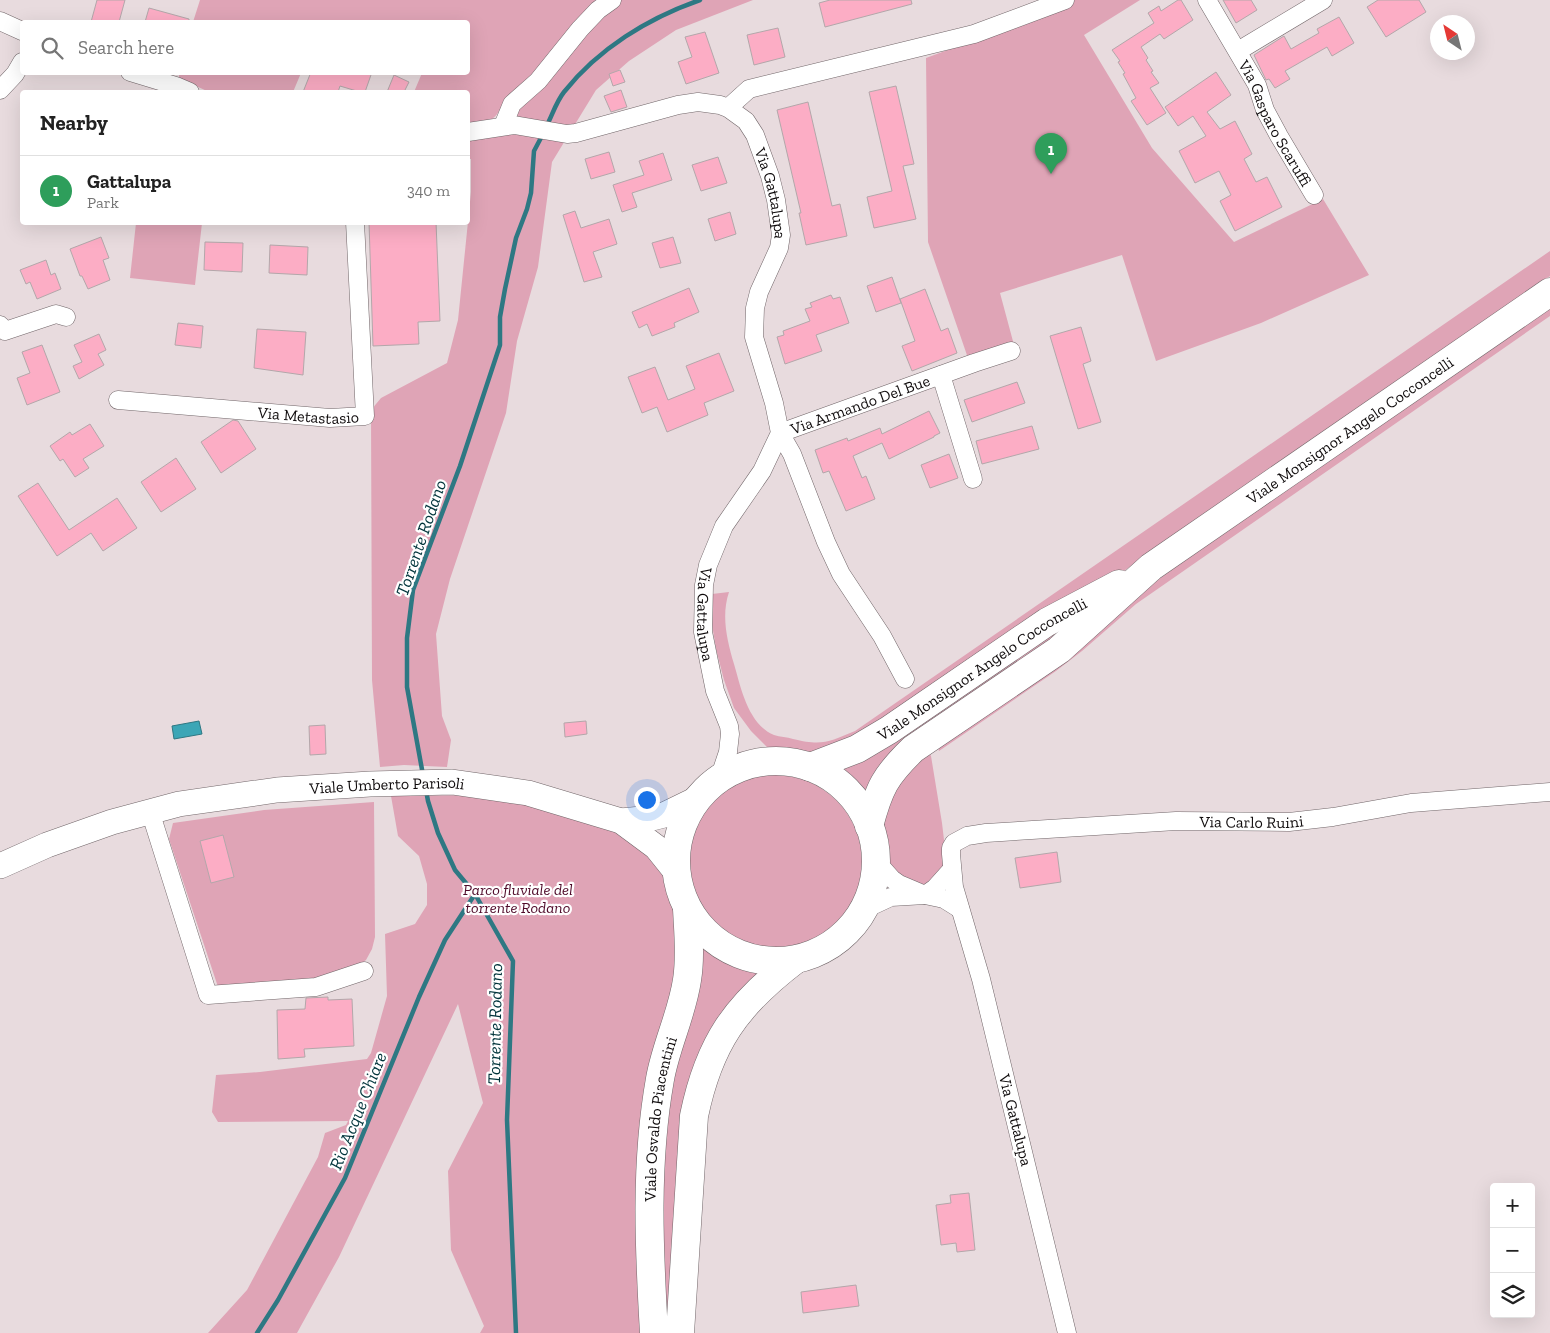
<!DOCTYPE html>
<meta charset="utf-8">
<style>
:root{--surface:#fff;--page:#f6f6f6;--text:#222;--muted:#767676;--line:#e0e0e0;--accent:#0b8043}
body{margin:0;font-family:"Zilla Slab",serif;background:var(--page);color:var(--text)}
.controls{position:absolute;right:15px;bottom:15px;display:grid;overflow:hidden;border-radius:5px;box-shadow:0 5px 20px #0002}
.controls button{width:45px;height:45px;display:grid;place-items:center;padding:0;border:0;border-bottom:1px solid var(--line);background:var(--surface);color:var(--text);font:25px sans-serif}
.compass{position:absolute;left:1430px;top:15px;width:45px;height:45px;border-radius:50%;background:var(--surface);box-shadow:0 5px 20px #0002;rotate:325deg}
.you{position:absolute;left:646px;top:799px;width:18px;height:18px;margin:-12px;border:4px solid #fff;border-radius:50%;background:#1a73e8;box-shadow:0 0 0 8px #1a73e833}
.badge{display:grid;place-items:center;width:32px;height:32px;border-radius:50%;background:var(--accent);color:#fff;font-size:16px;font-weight:700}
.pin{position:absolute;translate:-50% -41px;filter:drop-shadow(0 1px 2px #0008)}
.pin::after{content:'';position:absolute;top:26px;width:18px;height:15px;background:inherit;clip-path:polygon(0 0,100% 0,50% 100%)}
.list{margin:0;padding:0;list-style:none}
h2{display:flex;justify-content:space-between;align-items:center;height:65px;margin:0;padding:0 20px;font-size:21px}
h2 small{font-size:16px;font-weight:400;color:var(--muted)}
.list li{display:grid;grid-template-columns:32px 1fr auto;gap:15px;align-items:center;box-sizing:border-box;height:70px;padding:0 20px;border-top:1px solid var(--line)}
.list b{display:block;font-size:19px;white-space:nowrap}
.list p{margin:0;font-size:16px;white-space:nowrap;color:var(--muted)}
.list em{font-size:16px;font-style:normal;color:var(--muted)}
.icon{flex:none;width:28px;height:28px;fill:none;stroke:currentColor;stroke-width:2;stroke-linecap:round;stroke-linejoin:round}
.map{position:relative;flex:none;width:1550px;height:1333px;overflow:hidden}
.search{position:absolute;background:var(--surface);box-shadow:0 5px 20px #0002;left:20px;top:20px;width:450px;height:55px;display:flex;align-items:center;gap:12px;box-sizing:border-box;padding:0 18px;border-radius:5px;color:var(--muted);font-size:19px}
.panel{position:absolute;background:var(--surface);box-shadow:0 5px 20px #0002;left:20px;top:90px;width:450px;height:135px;border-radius:5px}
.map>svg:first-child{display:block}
.green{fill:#dfa4b6}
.water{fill:#3ca6b6;stroke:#2e7883}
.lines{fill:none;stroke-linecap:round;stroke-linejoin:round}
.stream{stroke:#2e7883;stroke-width:4.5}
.building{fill:#fcadc5;stroke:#b3a7aa}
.street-casing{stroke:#716669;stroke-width:19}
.secondary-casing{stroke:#716669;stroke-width:26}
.primary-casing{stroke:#716669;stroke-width:29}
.street{stroke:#fff;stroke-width:18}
.secondary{stroke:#fff;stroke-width:25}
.primary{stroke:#fff;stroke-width:28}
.labels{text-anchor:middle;stroke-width:4.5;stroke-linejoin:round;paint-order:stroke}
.street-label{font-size:16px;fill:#0f0b0c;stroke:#fff}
.park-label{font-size:16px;font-style:italic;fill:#4f0a29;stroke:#fff}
.water-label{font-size:18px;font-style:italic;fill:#01343b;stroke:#fff}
</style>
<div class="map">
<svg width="1550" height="1333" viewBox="0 0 1550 1333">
<rect width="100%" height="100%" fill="#e8dbde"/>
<path class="green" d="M200 0H753L676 30 629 61 596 90 552 162 538 267 517 341 506 413 450 579 436 634 442 716 451 740 447 767 404 765 380 767 372 680 371 410 381 398 447 363 458 320 471 192V159H468V129L515 119 502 106C493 124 485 122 468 125V92H414L422 73 468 72V22H328L322 21 321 22H193Z
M1075 0H1140L1084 35 1152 148 1234 242 1323 199 1369 275 1261 323 1156 361 1122 255 1000 293 1014 345 969 361 928 242 926 58 1064 7Z
M179 72 301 73 293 92H209L179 78Z
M136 223H202L195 285 130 278Z
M1550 251V276L1118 575 844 749 822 756 784 752 768 748 751 731 734 708 724 680 716 649 711 618 712 594 729 592C721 616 727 640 734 664 741 688 748 724 774 735 780 737 787 737 793 739 822 746 829 742 855 731Z
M1550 303V316L1136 604 1082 651 1056 671 939 751 936 740 1055 659 1167 573 1171 568Z
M1091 608 866 795 857 783 838 768Z
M928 751 931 756 942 823 947 865C940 871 933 880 926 884 912 891 896 871 886 863V845L881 818 888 792Z
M688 862a87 87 0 1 1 174 0a87 87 0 1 1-174 0Z
M487 795 576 818 625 835 663 870 677 915 682 943 644 1333H480L484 1326 451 1250 448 1171 483 1103 458 1004 339 1257 297 1333H208L247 1290 318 1157 325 1133 346 1125 348 1121 218 1122 212 1112 216 1075 260 1072 367 1059 371 1053 387 996 385 934 415 924 427 905V884L419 856 398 836 391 796Z
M374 802 375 937 372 949 366 960 358 966 317 980 219 990 169 839 173 823 264 810Z
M700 945C720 959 738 969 762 973L719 1024 672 1333 660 1315 657 1164Z"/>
<path class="water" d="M199 721 202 734 174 739 172 726Z"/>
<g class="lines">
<path class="stream" d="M546 127C552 116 556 102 564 92 598 49 648 18 700 0
M423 775 407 687V638L413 590 460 466 500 345V317L505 289 516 238 527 209 531 193 534 151 543 134
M426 790 428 801 438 833 455 870 475 894 513 961 507 1120 516 1333
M257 1333 278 1300 345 1178 419 997 445 940 475 894"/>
</g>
<path class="building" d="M97 0H125L119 22H91Z
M830 0H911L912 4 825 27 819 3Z
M1178 0H1181L1193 20 1164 39 1160 34 1141 47 1148 58 1146 60 1153 71 1151 72 1159 83 1150 88 1166 113 1147 125 1131 101 1136 98 1123 74 1125 73 1118 62 1120 61 1112 50 1154 23 1148 13 1159 6 1161 11Z
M1223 0H1251L1257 10 1236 23Z
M1378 0H1419L1426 12 1386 37 1367 7Z
M149 8 189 19V22H145Z
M1339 17 1354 43 1332 56 1327 47 1285 71 1290 79 1275 88 1269 79 1266 80 1254 55 1284 36 1291 49 1319 33 1317 29Z
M778 28 785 57 754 65 747 35Z
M705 32 719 73 686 84 678 62 692 57 685 37Z
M620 70 625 82 613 86 609 74Z
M311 72H372L365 92H360L340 86 338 92H303Z
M1216 72 1231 95 1207 112 1220 129 1235 121 1252 154 1244 159 1256 182 1267 177 1282 207 1235 231 1220 201 1231 195 1219 171 1195 183 1179 151 1206 136 1193 116 1178 126 1165 107Z
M394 75 409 82 404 92H387Z
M896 86 914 164 903 166 916 219 874 228 867 197 892 191 869 92Z
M621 90 627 107 611 112 604 96Z
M808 102 832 206 840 204 847 236 806 245 799 213H801L777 110Z
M609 152 615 172 591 179 585 159Z
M663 153 672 180 632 193 637 207 622 212 613 185 644 175 639 161Z
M718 157 727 183 701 191 692 165Z
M575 211 581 228 609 219 617 244 593 252 602 277 584 282 563 215Z
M730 212 736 234 715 241 708 219Z
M369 222H436L440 321 418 322 419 344 373 346Z
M101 237 109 258 103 260 110 280 88 289 82 276H80L70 249Z
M673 237 681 263 660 268 652 243Z
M205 242 243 243 242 272 204 270Z
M270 245 308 247 307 275 269 273Z
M46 260 51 275 55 273 61 289 37 299 30 282 26 284 20 270Z
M892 277 901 303 876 312 867 286Z
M689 288 699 312 674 323 675 327 652 336 647 324 639 328 632 312Z
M925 289 941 331 948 328 957 353 912 371 902 346 915 341 900 299Z
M831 295 833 299 840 297 849 323 816 335 822 351 785 364 777 337 784 335 783 331 810 321 805 309 812 307 810 303Z
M178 323 203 326 201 348 175 345Z
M1081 327 1091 361 1083 364 1101 422 1078 429 1050 336Z
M257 329 306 332 303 375 254 368Z
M99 334 106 350 98 354 104 365 79 379 73 366 82 362 74 345Z
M42 345 60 392 27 405 17 378 30 373 22 352Z
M719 353 734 391 704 403 708 415 667 432 657 407 642 413 628 377 655 367 668 400 695 389 686 366Z
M1017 382 1025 403 972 422 964 400Z
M929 411 940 433 934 436V437L889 459 882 443 853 456 862 478 866 476 875 499 846 511 829 471 823 473 815 450 847 438 848 441 880 428 882 434Z
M233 420 238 421 256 449 221 473 201 442Z
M90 424 104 446 83 459 89 468 75 477 63 459 60 461 50 446 70 432 72 435Z
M1032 426 1039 449 982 464 976 441Z
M949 454 958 478 930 488 921 465Z
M176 458 196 489 161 512 141 482Z
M38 483 69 530 117 498 137 528 103 551 91 533 57 556 18 496Z
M586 721 587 734 565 737 564 723Z
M325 725 326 754 310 755 309 726Z
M223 835 234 877 211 883 200 841Z
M1057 852 1061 882 1020 888 1015 858Z
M328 997V1000L352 999 354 1046 304 1049 305 1057 278 1059 277 1010 305 1009 306 998Z
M969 1193 975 1250 957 1252 956 1243 941 1245 936 1205 951 1203 950 1195Z
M856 1285 859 1306 803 1313 801 1292Z"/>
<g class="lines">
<g class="street-casing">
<g id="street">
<path id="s1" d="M1207 0 1257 85 1265 110 1279 136 1314 195"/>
<path d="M0 21 22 31"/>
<path d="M1238 51 1323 0"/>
<path d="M130 72 176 86 190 92"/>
<path d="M0 90 15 74 22 62"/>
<path d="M728 108 749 89 974 34 1065 0"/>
<path d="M503 126 512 104 538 81 580 29 598 10 612 0"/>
<path id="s2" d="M468 132 514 125 567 134 576 133 678 105 698 102 720 105 728 108 746 121 755 135 770 176 776 200 781 235 779 248 759 292 755 308 754 337 774 403 780 433 762 471 724 526 708 565 704 585 703 632 715 691 729 726 730 734 728 752 719 779"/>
<path d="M0 325 5 331 56 314 66 317"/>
<path d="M941 375 973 479"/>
<path id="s3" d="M118 400 330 418 365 416 355 222"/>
<path id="s4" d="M905 679 882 636 841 574 826 542 792 454 780 433 974 363 1011 351"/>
<path d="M150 811 208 995 316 987 364 971"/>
<path d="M876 861 892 879 899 884 925 895 944 899 960 909"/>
<path d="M863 910 891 897 925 895 935 888 952 869"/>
<path id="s5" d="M1067 1333 981 979 954 887 951 854V848L954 843 967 836 986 833 1176 821 1289 822 1333 817 1411 803 1550 792"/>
</g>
</g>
<g class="secondary-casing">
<g id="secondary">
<path d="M621 821 652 818 664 815 699 798"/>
<path id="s6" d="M0 866 47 845 112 822 179 804 277 790 370 784 452 782 528 793 621 821 656 847 676 872"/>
</g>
</g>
<g class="primary-casing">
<g id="primary">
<circle cx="776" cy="861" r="100"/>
<path id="s7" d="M810 767 857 749 889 730 1047 622 1119 584"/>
<path id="s8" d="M869 826C879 788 885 776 913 749L1059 650 1151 567 1550 292"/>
<path id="s9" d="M654 1333C649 1248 645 1163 660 1079 666 1045 682 1014 687 980 691 956 688 932 687 908"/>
<path d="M680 1333 694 1116C709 1043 736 1005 795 960"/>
</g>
</g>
<use href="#street" class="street"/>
<use href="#secondary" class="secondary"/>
<use href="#primary" class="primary"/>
</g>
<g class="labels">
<g class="street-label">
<text dy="6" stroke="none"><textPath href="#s1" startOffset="141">Via Gasparo Scaruffi</textPath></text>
<text dy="6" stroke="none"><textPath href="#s2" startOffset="366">Via Gattalupa</textPath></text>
<text dy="6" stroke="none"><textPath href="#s4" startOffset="362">Via Armando Del Bue</textPath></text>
<text dy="6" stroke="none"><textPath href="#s3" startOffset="191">Via Metastasio</textPath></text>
<text dy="6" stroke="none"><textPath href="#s8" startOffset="632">Viale Monsignor Angelo Cocconcelli</textPath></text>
<text dy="6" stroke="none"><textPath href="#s2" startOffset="816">Via Gattalupa</textPath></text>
<text dy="6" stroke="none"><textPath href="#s7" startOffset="199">Viale Monsignor Angelo Cocconcelli</textPath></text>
<text dy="6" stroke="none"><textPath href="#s6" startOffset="399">Viale Umberto Parisoli</textPath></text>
<text dy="6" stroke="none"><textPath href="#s5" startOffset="805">Via Carlo Ruini</textPath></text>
<text dy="6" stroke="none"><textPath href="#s9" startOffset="215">Viale Osvaldo Piacentini</textPath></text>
<text transform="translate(1016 1120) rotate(76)" y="6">Via Gattalupa</text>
</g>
<g class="park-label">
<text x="518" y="895">Parco fluviale del<tspan x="518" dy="18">torrente Rodano</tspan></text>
</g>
<g class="water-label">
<text transform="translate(421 538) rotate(-71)" y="6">Torrente Rodano</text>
<text transform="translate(495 1024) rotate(-89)" y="6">Torrente Rodano</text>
<text transform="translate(358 1111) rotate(-68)" y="6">Rio Acque Chiare</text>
</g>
</g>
</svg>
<div class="controls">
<button>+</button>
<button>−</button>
<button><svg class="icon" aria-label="layers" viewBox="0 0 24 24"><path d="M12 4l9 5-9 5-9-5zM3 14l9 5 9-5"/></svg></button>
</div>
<svg class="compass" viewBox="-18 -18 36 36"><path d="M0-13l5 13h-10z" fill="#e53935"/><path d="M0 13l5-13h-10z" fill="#767676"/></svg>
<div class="you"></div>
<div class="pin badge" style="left:1051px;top:174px;background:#2e9e5b">1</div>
<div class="search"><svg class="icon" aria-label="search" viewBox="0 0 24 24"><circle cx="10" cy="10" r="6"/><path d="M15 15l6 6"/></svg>Search here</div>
<section class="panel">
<h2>Nearby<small></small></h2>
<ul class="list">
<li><span class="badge" style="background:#2e9e5b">1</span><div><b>Gattalupa</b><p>Park</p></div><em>340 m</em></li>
</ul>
</section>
</div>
